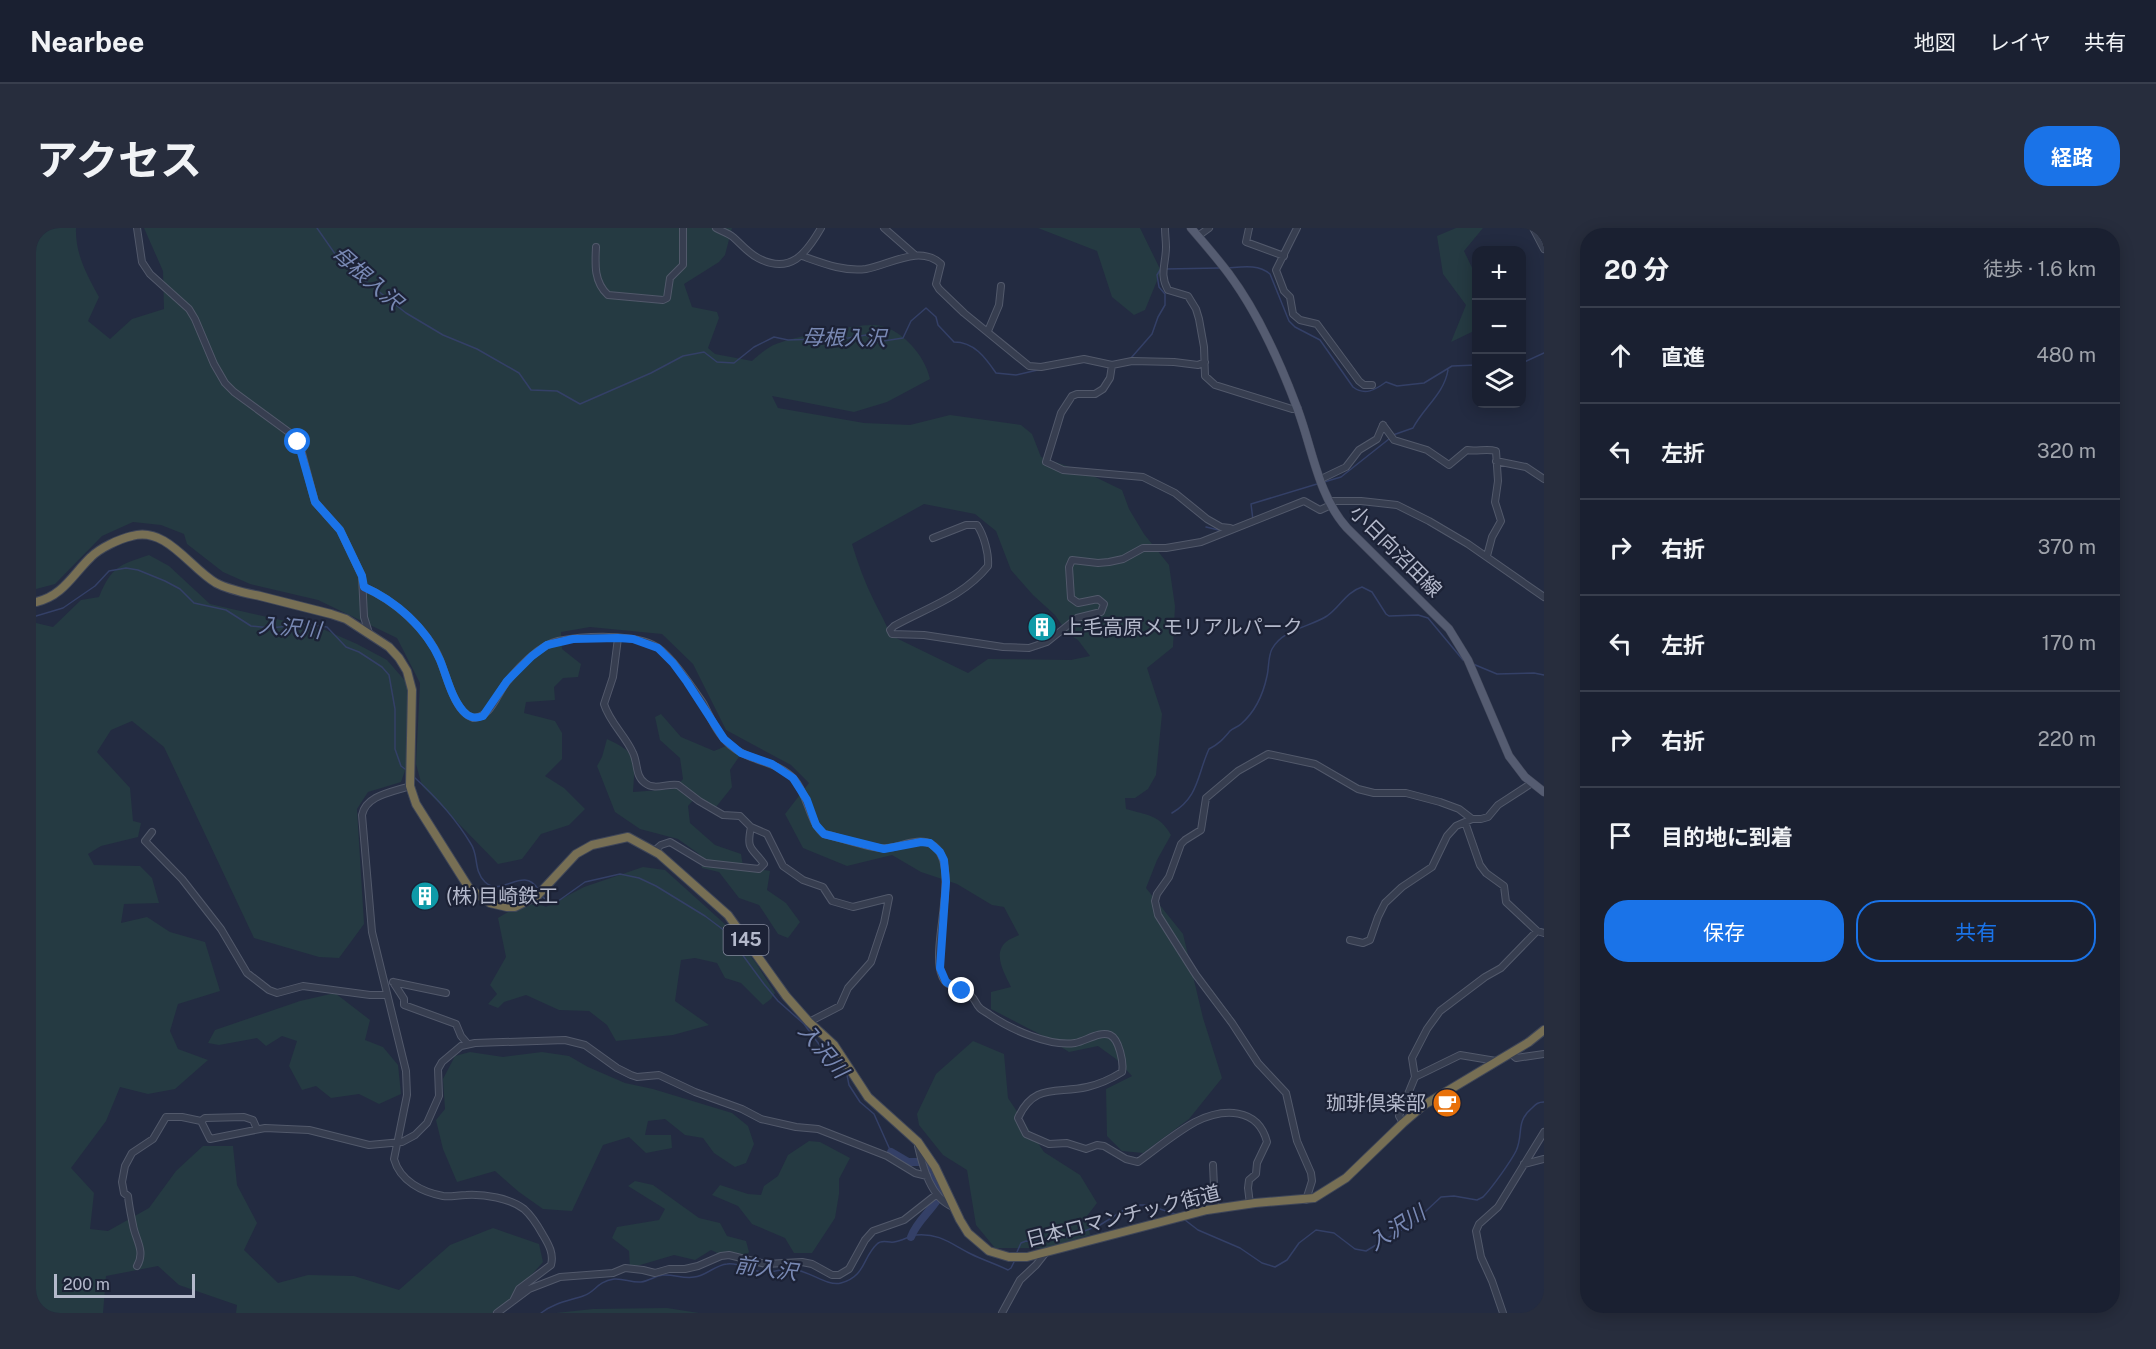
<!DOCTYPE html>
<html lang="ja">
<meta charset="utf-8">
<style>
:root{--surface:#1a2031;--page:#272d3d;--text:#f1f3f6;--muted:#9fa3ab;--line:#383e4d;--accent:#1a73e8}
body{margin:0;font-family:"Public Sans","Noto Sans JP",sans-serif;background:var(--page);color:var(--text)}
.controls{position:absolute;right:18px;top:18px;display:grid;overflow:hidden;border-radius:12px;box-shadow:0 3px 15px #0003}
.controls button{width:54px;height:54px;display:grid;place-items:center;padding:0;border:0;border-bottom:2px solid var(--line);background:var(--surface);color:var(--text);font:30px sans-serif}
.scale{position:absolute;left:18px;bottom:15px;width:141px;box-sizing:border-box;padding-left:6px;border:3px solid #b4b9cb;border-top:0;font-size:16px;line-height:21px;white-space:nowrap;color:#b4b9cb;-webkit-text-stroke:4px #1c2236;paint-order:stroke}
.stop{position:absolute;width:18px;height:18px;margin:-14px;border:4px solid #1a73e8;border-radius:50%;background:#fff}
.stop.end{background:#1a73e8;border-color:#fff;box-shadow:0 2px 6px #0008}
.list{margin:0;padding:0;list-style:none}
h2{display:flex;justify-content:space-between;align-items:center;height:78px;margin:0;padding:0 24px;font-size:26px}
h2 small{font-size:20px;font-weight:400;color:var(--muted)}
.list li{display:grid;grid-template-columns:39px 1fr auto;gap:18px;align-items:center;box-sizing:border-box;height:96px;padding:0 24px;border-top:2px solid var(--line)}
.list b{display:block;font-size:22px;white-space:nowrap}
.list em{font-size:20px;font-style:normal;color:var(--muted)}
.actions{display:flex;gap:12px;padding:18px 24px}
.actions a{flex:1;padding:14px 0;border:2px solid var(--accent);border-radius:24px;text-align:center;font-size:21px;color:var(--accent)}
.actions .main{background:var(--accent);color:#fff}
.icon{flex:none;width:33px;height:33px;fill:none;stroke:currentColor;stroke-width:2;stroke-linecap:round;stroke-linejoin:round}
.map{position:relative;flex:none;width:1508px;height:1085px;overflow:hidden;border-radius:24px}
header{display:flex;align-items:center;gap:36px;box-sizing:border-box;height:84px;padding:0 30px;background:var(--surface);border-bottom:2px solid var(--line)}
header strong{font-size:28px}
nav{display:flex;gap:33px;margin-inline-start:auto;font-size:21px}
.intro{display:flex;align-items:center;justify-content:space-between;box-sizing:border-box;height:144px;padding:0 36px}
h1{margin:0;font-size:42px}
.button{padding:15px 27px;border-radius:24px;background:var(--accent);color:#fff;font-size:21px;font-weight:700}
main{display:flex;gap:36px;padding:0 36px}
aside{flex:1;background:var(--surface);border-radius:24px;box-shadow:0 3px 15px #0003}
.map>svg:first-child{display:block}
.green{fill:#253a42;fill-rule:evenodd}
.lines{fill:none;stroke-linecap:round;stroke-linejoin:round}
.stream{stroke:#344067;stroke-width:1.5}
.river{stroke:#344067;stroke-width:8}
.minor-casing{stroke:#52596b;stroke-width:8}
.major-casing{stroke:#41475a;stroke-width:9}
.highway-casing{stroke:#3f4658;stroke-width:10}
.minor{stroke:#373e50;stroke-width:6}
.major{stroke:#555c71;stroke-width:8}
.highway{stroke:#776f54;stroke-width:8}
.route{stroke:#1a73e8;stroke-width:8}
.labels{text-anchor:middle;stroke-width:4.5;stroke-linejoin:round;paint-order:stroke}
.shield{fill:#1c2236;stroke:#868c9e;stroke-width:1.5}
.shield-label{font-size:18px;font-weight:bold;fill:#b4b9cb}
.street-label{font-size:20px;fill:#b4b9cb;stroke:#1c2236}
.poi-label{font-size:20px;fill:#b4b9cb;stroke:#1c2236;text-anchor:start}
.water-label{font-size:21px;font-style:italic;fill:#7989b4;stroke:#1c2236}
</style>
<header>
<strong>Nearbee</strong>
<nav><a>地図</a><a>レイヤ</a><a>共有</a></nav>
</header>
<div class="intro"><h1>アクセス</h1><a class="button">経路</a></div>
<main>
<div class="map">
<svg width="1508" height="1085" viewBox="0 0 1508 1085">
<rect width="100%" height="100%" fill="#232b41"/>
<path class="green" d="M0 0H40C39 26 51 47 63 69L52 93 74 111 96 91 128 81 127 43 108 0H696L689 27 683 34 648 56 656 79 681 84 683 90 672 120 679 126 716 133C722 128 728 122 734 119 748 110 821 96 838 97 864 98 889 127 894 151L851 174 818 184 736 168 742 180 828 195 874 197 914 187 985 197 996 206 1005 229 1051 245 1086 262 1093 281 1108 306 1133 337 1139 378 1137 419 1111 440 1126 486 1120 547 1112 561 1099 570H1089L1090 581C1111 587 1124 587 1135 607L1121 632 1110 660 1147 706 1167 790 1186 850 1153 891 1107 925 1086 923 1071 908 1070 861 1096 848 1080 831 1062 818 1033 824 1011 810 955 781V764L975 759C969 746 956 726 970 714 973 711 979 709 983 707L968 679 956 677 921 656 885 644 856 627 811 638 767 620 749 586 773 555 755 537 690 502 657 436 626 406 554 399 525 404 526 421 545 436 542 449 527 450 518 459 519 472 490 474 488 485 519 493 526 505V531L509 548 528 560 549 581 533 597 505 606 486 631 462 636 386 558 380 536 384 455 361 410 282 372 214 356 187 344 151 316 148 306 125 297 97 294 66 308 19 356 0 361ZM888 276 939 286 960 303 975 342 997 367 1019 387 1032 406 1042 412 1054 428 1035 432 952 431 932 445 854 407C850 395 844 385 838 373 829 355 822 336 816 316Z
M1002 0H1104L1125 43 1109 82 1098 87 1076 69 1061 23Z
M1420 0H1447L1428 23 1440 48V102L1415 114 1430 77 1407 46 1401 8Z
M113 327 133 338 174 376 289 402 321 416 351 432 371 455 373 531 365 554 332 564 321 581 328 696 303 730 283 729 218 710 128 519 96 493 75 502 61 524 94 560 97 593 105 595 102 609 65 618 52 626 58 637 104 638 116 650 123 675 88 676 85 695 111 689 134 704 169 714 184 763 142 776 134 803 142 821 172 832 139 861 112 866 84 859 70 893 35 940 58 965 54 1001 72 1003 113 980 140 943 167 918H197L201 957 221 995 208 1022 242 1055 272 1047 318 1048 363 1062 414 1017 457 1000 503 1016 507 1034 469 1077 456 1085H200L201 1077 143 1057 122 1038 70 1048 67 1085H0V395L17 399 45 372 63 369C76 338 83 337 113 327Z
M625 486 645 509 678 523 695 516 707 523 694 542 696 559 680 579 661 568 652 578 654 595 679 617 705 626 707 638 734 643 731 662 750 675 764 694 752 710 742 706 723 677 703 670 683 644 666 640 663 626 642 611 604 601 579 584 561 538 566 529 571 511C603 526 599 531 597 564L638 561 647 551 644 530 624 512 619 489Z
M607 639 629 642 691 698 720 735 739 765 735 771 727 777 705 755 689 750 681 735 659 730 645 732 639 773 673 797 637 807 580 813 571 797 553 783 523 782 490 767 468 774 462 780 452 776 461 766 454 757 470 729 462 690C475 681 495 672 510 679L548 659Z
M299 765 334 792 329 812 347 819 362 837 365 866 343 876 323 866 295 870 280 858 266 862 253 838 261 813 246 808 230 818 221 810 183 817 172 815 179 802 264 773Z
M937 813 968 826 972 870 1008 924 1044 947 1061 975 1051 988 1054 1007 1009 1020H959L940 997 931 942 907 927 883 897 881 886 900 846Z
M434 824 467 829 506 824 533 828 552 839 589 855 617 861 696 885 712 898 718 916 710 935 699 939 678 925 667 910 649 907 629 891 612 893 609 907H635L636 920 610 925 593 909 567 917 536 983 507 981 483 964 459 943 421 954 407 921 400 892 409 881 407 851 419 828Z
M773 913 784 914 814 930 803 951V966L799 990 776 1025H758L749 1010 716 996 702 978 676 967 684 957 712 966 725 967 728 958 742 948 752 927Z
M599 953 617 957 663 990 684 995 691 1008 710 1013 713 1024 706 1033 690 1029 675 1022 659 1032 638 1027 594 1040 593 1023 576 1010 581 999 623 992 629 981 592 958Z
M631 1080 663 1085H520L557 1081Z"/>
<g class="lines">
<path class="stream" d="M281 0 304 33 370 85 407 107 441 121 483 145 495 162 521 163 544 176 615 145 647 128 668 124 681 134 698 135 718 119 738 109 752 112 812 110 830 107 841 114 867 110 875 93 890 80 900 89 902 97 918 114C938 114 949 129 960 145L980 147 1006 141
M1192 40C1206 39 1222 36 1234 46L1253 93 1259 99 1284 112 1317 159C1329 168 1339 162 1350 154L1361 158 1388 155 1416 138 1440 137
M1129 41 1184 40
M1095 130 1116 106 1122 89 1129 77V66L1123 59 1121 47 1124 42
M1486 135 1508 125
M1357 207 1377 200C1388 179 1408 166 1412 142
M1288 254 1305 249 1353 211
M1217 292 1215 276 1281 256
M1170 299 1187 303
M1195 304 1218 296
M0 388 27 380 59 358 73 343 90 340 102 342 129 353 144 361 158 375 190 382 215 398 235 400 269 396 291 399 310 419 323 424 346 439 353 447 359 481V521L365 538 369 541
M1437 436 1461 446 1498 445 1508 447
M378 549C399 568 420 591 435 616 443 628 437 642 449 654 466 670 487 637 502 661
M1136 585C1163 569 1161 547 1173 521 1183 516 1187 511 1194 503 1197 500 1202 499 1205 496 1220 483 1227 467 1231 448 1233 440 1232 428 1236 421 1247 401 1274 399 1291 388 1304 379 1310 364 1326 359L1336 364 1350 386 1353 388 1382 387 1392 390 1427 432
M507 669 513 675 518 676 549 654 584 646 603 650 620 658 669 688 689 703 728 756 742 773 768 796 788 823 804 837 811 847 813 857 824 874 838 886 855 924
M1149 992 1162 1002 1204 1020 1226 1035 1239 1039 1251 1032 1263 1015 1280 1002 1298 1005 1319 1021 1330 1023 1377 995 1405 969 1418 968 1441 972 1447 969C1456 960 1475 933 1480 923 1488 906 1479 894 1496 880 1500 876 1502 874 1508 874
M981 1024 985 1015 990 1013 999 1014 1019 1008 1033 1009 1064 997 1096 977H1112L1139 986
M505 1085C518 1075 532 1073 547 1068 560 1064 560 1054 578 1051 587 1050 596 1055 605 1054 613 1053 619 1048 627 1047 637 1046 648 1051 658 1049 670 1048 679 1037 691 1036 703 1034 715 1043 727 1044 736 1045 745 1041 754 1041 772 1041 790 1059 805 1055 830 1048 826 1030 841 1016 846 1011 852 1015 858 1014 866 1013 873 1008 880 1007 904 1005 915 1016 935 1026 947 1032 960 1036 972 1042L975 1040 978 1034"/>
<path class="river" d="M855 924 872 934H884L894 938 906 964C898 981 881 992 875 1009"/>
<g class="minor-casing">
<path id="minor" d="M101 0 106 34 114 46 153 81 159 91 178 136 189 155 198 164 258 208 266 225 279 274 304 302 326 348 328 389 333 405
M680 0C685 3 692 5 697 9 705 16 712 25 722 30 754 47 770 26 785 0
M848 0 879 27
M1129 0C1129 6 1130 13 1130 19 1130 36 1123 46 1132 62L1152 68 1160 81 1163 91 1168 119 1169 148 1179 157 1256 181H1262
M1213 0 1210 14 1248 28
M1261 0 1240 42 1248 63 1254 69 1257 86 1264 92 1281 96 1323 153 1328 157H1336
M1497 0 1508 21
M1162 8 1173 0
M560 19C559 37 558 54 572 67L627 72 631 70 634 50 647 37V0
M766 28C786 35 808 44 830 41 853 37 884 16 905 36L900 56 903 61 928 85 993 138 1005 139 1048 131 1076 137 1096 133 1138 134 1162 137 1169 134
M952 103 963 77 965 58
M1076 137 1074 150 1067 161 1059 166H1041L1036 168 1025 185 1010 234 1027 242 1107 249 1139 265 1171 291 1185 299 1194 300
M1347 197 1358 212 1391 222 1413 237 1431 222C1441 224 1450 220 1460 223L1462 253 1459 274 1465 293 1456 309 1451 328
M1460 233 1490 239 1508 251
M1285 251 1310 239 1323 222 1341 211 1347 197
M1293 273H1325L1361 277 1393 293 1432 316 1508 369
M897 310 930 297H941C948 307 953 326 952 338 927 369 890 380 858 398L854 402 856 406 888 407 967 419 993 420 1011 414 1041 390 1065 384 1068 376 1062 371 1042 375 1035 370 1033 339 1036 332 1062 335 1073 334 1087 331 1107 320H1130L1165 314 1268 273 1284 282 1295 277
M328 359C357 372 384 395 400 423 410 441 416 483 437 490 455 489 460 468 470 455 481 441 503 417 522 413 547 408 599 405 621 419 637 430 656 459 667 475 675 490 681 506 694 517 713 534 740 532 758 551 772 566 773 595 788 606 803 609 837 622 851 620 864 619 883 609 895 616 928 634 893 718 906 748 911 761 926 759 935 768 939 771 940 776 943 779 945 782 950 784 954 787 974 801 1014 819 1039 815 1050 813 1063 803 1074 807 1083 811 1088 835 1086 844 1075 851 1064 856 1051 859 1020 866 998 855 982 890L990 906 1013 916 1031 915 1050 921 1061 917 1068 918 1090 931 1102 934C1120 921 1139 905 1159 894 1187 880 1222 879 1231 914L1221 935 1220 946 1213 952 1212 960 1214 976
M582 410 577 449 568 476C574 495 589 507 597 525 602 535 599 548 609 555 619 563 631 555 642 557L663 573 687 587 704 588 715 599 731 606 747 638 767 652 787 659 796 673 817 679 853 670 848 695 835 734 812 760 804 778 773 794
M374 558C357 564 330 567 326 587L336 704 370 843 371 867 358 931C364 953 386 964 407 968 415 969 422 967 430 967 448 966 474 970 488 981 496 988 502 998 507 1007 513 1017 518 1026 515 1037L483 1061 477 1073
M1429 594 1444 637 1450 645 1468 658 1470 674 1501 703
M116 604 109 613 146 651 185 701 211 745 233 762 241 765 267 758 334 767H351
M618 623 625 617 634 614 669 635 723 641 728 636C716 619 710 623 715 599
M1314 712 1327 715 1334 712 1342 689 1349 675 1366 659 1396 639 1411 608 1420 598 1436 591H1445L1452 589 1462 577 1496 555
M357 754 368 771V777L420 796 425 808 431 815
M357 754 410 765
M1474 825 1480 830 1508 826
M1379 849 1424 827 1460 833
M165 893 169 890 208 889 217 892 221 901
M1367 895 1363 888 1379 849 1376 830 1391 801 1404 783 1449 749 1465 740 1501 703 1508 705
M882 918C887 940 895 970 917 979
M1488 936 1508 931
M1177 937 1179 981
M1270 972 1276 953 1275 945 1261 913 1250 865 1222 835 1196 795 1160 747 1122 687 1119 673 1121 666 1133 649 1145 616 1149 612 1165 602 1170 570 1202 543 1232 526 1279 536 1322 561 1338 565H1370L1404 574 1423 581 1436 591
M101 1038C110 1023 99 1011 97 997 95 987 93 978 92 968L88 965 86 954 89 938 96 925 117 911 130 889H146L165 893 174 911 229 900 273 902 333 917 366 914 379 907 391 895 403 868 402 841 406 834 425 818 439 815 529 812 549 817 581 840 595 847 601 849 623 847 659 864 706 881 725 891 760 899 782 901 851 928 879 945 891 948
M461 1085 493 1061 524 1049 577 1045 589 1040 607 1042 619 1045 633 1041H649L662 1038 685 1028 693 1027 730 1036 766 1034 776 1036 796 1047H803L813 1041 829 1012 837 1003 868 992 901 966
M966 1085 984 1052 1000 1037 1011 1023
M1467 1085 1456 1053 1445 1029 1440 1003 1443 996 1462 979 1508 904"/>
</g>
<g class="major-casing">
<path id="major" d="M1155 0C1168 15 1181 30 1193 46 1222 85 1243 132 1260 177 1276 217 1281 267 1311 300L1413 401 1432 432 1473 528 1489 549 1508 564"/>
</g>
<g class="highway-casing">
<path id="highway" d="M0 374C27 368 37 346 55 329 64 320 83 311 96 308 130 298 154 340 180 355 193 362 210 365 224 368 248 374 271 380 295 386L310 391 353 419 363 430 371 443 376 462 374 558 380 576 433 660 454 675 471 679H479L501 668 540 626 556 617 592 609 623 626 692 687 750 768 773 794 798 817 832 869 882 914 899 939 924 992 932 1005 953 1023 973 1029H991L1171 982 1219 975 1278 970 1310 950 1367 895 1388 877 1493 814 1508 802"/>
</g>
<use href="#minor" class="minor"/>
<use href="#major" class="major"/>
<use href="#highway" class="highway"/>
</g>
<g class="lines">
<path class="route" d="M262 214 279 274 304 302 326 348 328 359C360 373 390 400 404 432 411 449 415 469 427 483 433 490 439 491 447 488L471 453 496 428 511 417 537 411 582 410 597 411 622 420 637 435 651 454 688 511 705 525 736 536 757 550 771 572 780 597 788 606 848 621 885 614 894 615 904 624 908 632 910 654 904 740 910 754 926 763"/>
</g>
<defs>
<g id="building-disc" transform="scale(1.5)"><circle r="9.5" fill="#0f9aa8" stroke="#1c2236"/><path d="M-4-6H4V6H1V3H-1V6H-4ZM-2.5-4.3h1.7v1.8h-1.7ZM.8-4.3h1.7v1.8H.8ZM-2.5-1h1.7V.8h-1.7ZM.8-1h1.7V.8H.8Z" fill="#fff"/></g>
<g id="cafe-disc" transform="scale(1.5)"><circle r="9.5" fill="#e8710a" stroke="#1c2236"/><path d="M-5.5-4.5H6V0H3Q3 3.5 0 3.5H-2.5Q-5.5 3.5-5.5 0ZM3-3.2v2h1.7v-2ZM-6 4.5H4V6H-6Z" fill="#fff"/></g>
</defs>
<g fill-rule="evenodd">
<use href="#building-disc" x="1006" y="399"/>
<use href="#building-disc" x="389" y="668"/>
<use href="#cafe-disc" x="1411" y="875"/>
</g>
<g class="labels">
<rect class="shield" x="687.5" y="697" width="45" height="30" rx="4.5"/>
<g class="shield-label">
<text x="710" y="718">145</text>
</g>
<g class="street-label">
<text transform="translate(1360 323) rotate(45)" y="7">小日向沼田線</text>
<text transform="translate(1087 988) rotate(-14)" y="7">日本ロマンチック街道</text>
</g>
<g class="poi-label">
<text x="1027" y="406">上毛高原メモリアルパーク</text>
<text x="410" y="675">(株)目崎鉄工</text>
<text x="1390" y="882" text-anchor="end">珈琲倶楽部</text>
</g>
<g class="water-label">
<text transform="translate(331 50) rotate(41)" y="7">母根入沢</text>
<text transform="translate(808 110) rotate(1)" y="7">母根入沢</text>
<text transform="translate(254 400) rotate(5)" y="7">入沢川</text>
<text transform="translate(787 823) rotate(50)" y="7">入沢川</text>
<text transform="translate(1361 1000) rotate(-33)" y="7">入沢川</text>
<text transform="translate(730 1041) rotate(7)" y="7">前入沢</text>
</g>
</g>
</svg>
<div class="controls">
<button>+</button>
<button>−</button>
<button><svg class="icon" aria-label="layers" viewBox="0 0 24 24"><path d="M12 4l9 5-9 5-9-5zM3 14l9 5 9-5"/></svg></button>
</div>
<div class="scale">200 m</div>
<div class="stop" style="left:262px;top:214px"></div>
<div class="stop end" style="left:926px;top:763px"></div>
</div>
<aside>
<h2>20 分<small>徒歩 · 1.6 km</small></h2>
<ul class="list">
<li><svg class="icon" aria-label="ahead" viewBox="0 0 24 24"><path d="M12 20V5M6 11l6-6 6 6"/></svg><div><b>直進</b></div><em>480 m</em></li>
<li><svg class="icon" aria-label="left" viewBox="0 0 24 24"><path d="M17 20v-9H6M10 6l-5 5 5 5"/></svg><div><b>左折</b></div><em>320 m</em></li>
<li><svg class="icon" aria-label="right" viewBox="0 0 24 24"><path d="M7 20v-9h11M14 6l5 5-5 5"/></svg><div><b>右折</b></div><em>370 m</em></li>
<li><svg class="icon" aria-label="left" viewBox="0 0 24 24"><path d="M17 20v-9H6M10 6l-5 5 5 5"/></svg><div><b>左折</b></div><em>170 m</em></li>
<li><svg class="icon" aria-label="right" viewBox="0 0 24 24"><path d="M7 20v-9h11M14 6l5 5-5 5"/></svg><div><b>右折</b></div><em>220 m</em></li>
<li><svg class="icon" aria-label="arrive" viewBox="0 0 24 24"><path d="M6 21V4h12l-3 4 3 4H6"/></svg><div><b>目的地に到着</b></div></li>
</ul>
<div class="actions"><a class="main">保存</a><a>共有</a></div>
</aside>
</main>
